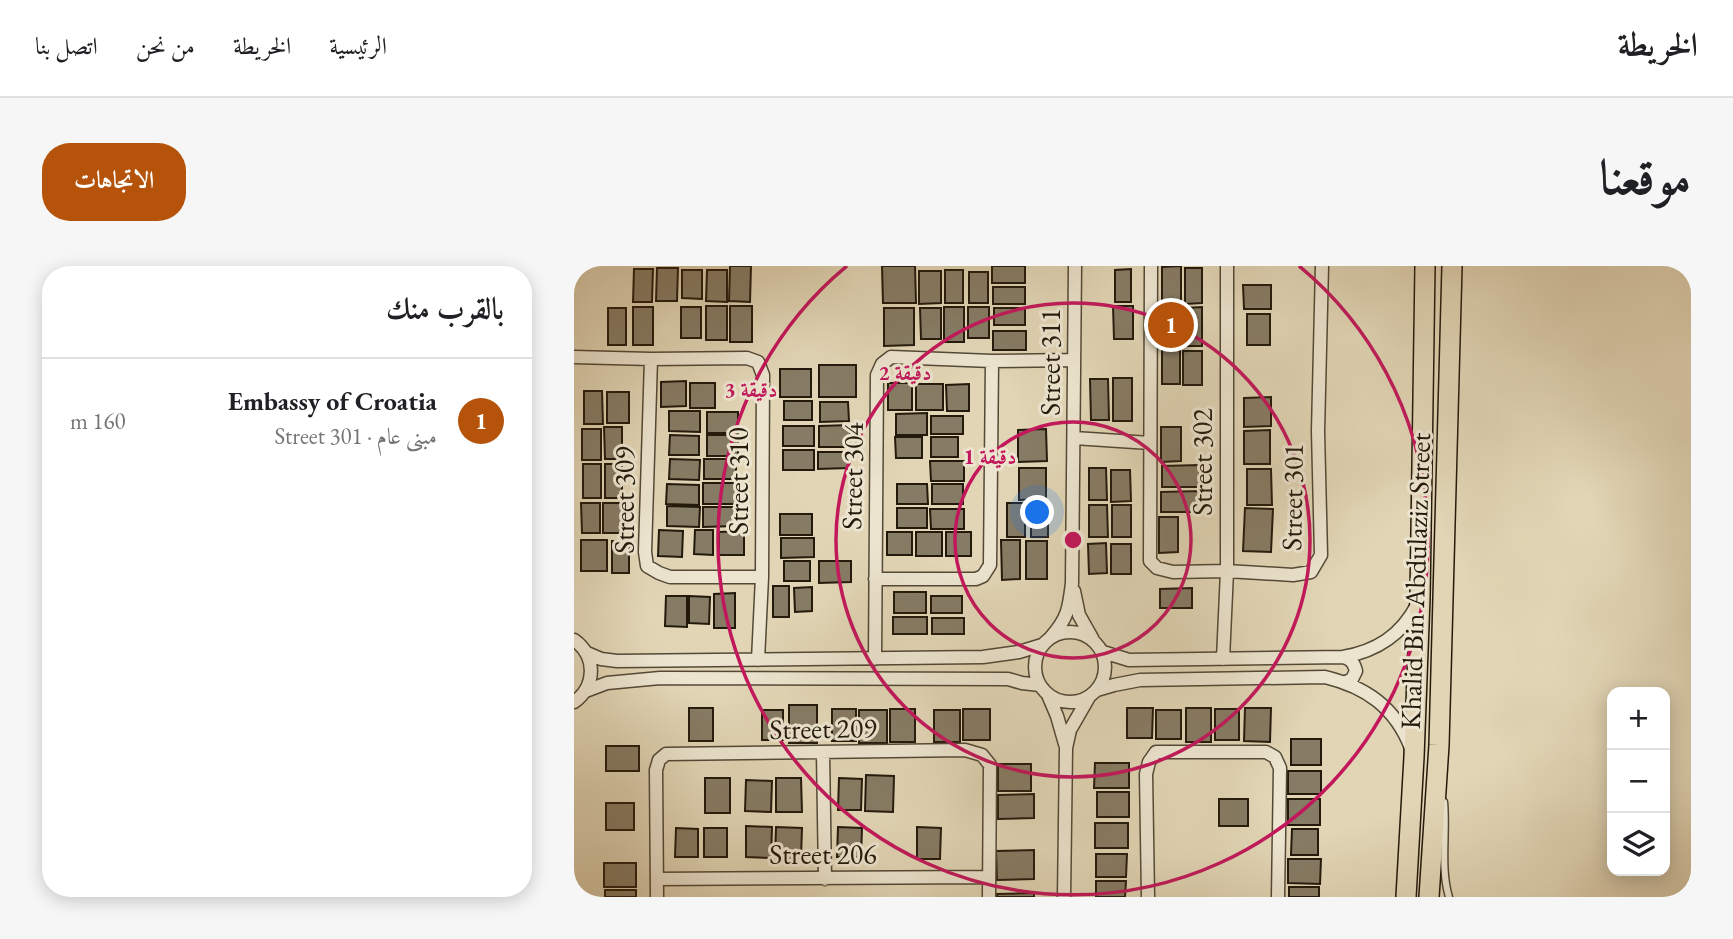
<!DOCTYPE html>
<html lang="ar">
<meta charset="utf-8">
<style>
:root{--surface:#fff;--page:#f6f6f6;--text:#202124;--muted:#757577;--line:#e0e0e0;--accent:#b45309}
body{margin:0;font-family:"EB Garamond",Amiri,serif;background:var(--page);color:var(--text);direction:rtl}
.controls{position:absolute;right:21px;bottom:21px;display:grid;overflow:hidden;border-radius:14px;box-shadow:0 4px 18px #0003}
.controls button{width:63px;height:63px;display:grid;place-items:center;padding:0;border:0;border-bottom:2px solid var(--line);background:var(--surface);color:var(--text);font:35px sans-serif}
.you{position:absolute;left:464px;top:247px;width:24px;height:24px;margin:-18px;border:5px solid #fff;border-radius:50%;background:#1a73e8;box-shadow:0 0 0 10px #1a73e833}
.badge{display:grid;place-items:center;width:46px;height:46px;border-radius:50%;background:var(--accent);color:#fff;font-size:23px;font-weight:700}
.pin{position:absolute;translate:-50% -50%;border:4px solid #fff;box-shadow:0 2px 7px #0006}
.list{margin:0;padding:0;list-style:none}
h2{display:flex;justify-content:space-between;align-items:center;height:91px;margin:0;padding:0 28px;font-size:30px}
h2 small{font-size:23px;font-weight:400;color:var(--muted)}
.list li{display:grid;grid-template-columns:46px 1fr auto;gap:21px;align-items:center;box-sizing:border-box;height:126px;padding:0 28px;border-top:2px solid var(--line)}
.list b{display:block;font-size:26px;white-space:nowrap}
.list p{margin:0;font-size:23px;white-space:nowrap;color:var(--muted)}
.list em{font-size:23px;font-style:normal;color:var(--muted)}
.icon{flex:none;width:38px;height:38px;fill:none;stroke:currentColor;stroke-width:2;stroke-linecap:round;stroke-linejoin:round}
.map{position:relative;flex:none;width:1117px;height:631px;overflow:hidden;direction:ltr;border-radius:28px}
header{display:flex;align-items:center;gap:42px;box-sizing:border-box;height:98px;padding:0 35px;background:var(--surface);border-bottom:2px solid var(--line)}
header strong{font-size:33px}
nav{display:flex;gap:38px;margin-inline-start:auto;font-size:24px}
.intro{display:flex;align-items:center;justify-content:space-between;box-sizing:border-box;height:168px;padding:0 42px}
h1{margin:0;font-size:49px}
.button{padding:18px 32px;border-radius:28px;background:var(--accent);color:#fff;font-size:24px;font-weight:700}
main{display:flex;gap:42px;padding:0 42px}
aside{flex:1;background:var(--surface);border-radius:28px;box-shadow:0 4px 18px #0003}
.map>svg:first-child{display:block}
.building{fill:#867b64;stroke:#241a0c;stroke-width:2}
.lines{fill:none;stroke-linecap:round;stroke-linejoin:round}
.lane-casing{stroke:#534936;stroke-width:9}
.street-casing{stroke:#534936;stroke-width:15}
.primary-casing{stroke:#241a0c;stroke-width:22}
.lane{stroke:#ece4cf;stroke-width:6}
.street{stroke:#ece4cf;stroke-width:12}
.primary{stroke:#e1d5b5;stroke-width:19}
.ring{fill:none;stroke:#c2185b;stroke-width:3.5}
.labels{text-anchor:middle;stroke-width:6;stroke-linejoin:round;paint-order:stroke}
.street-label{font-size:28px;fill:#241a0c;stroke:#ece4cf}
.centre{fill:#c2185b;stroke:#ece4cf;stroke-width:3.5}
.ring-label{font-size:21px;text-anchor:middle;font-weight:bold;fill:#c2185b;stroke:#ece4cf;stroke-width:6;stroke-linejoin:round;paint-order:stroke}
</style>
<header>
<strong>الخريطة</strong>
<nav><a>الرئيسية</a><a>الخريطة</a><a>من نحن</a><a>اتصل بنا</a></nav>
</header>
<div class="intro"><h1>موقعنا</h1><a class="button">الاتجاهات</a></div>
<main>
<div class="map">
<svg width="1117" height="631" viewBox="0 0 1117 631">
<rect width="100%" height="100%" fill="#e1d5b5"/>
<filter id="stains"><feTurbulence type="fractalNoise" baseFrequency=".00286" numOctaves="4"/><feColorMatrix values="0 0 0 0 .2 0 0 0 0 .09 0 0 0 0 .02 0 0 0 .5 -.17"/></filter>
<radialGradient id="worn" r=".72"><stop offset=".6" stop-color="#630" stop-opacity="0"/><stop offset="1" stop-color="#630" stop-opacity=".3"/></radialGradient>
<path class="building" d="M156 0H177L176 36 155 35Z
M308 0H341L342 37H309Z
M418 0H451V17H418Z
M607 0V37L588 38V1Z
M83 2H104L103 35H82Z
M611 2H628V37L611 38Z
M60 3H79L78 36H59Z
M557 3V36H541V4Z
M108 4H128V33L108 32Z
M133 4H153V36L132 35Z
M371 4H389V37H371Z
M345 5H367V37L345 38Z
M395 6H414V37H395Z
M669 19H697V43H670Z
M419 21H451V38H419Z
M132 40H153V74H132Z
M156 40H178V76H156Z
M539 40H559V73H540Z
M59 41H79V79H59Z
M107 41H127V72H107Z
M370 41H390V76H370Z
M394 41H415V72H394Z
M587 41H604L605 79H587Z
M628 41V80H610V42Z
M34 42H52V79H34Z
M310 42H340V79L310 80Z
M346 42H367V73H347Z
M420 42H451V59H420Z
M673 48H696V79H673Z
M419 65H452V84H419Z
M588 82H606V118H588Z
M609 85H628V119H609Z
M245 99H282V131H245Z
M206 103H237V131H206Z
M539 112H558V155H539Z
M516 113H534L535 154H517Z
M112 115V140L87 141V116Z
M116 117H141V142H116Z
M314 117H338V144H314Z
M342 118H369V144H342Z
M395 118V145H373L372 119Z
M10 125H28L29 158H10Z
M33 126H55V157H33Z
M697 131V160L670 161V132Z
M210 135H238V154H210Z
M246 136H274L275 155 246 156Z
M95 145H126V166L95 165Z
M133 146H164V167H133Z
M353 147V169H322V148Z
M357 150H389V168H357Z
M276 159V181H245V160Z
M209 160H240V180H209Z
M30 161H48V193H31Z
M587 161H607V195L587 196Z
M8 163H27V194H8Z
M472 163 473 195 444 196V164Z
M696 164V198H670V165Z
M96 169 125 170V189H95Z
M133 169H164V190H133Z
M321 171H348V192H322Z
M357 171H384V191H357Z
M209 184H240V204H209Z
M244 186H275V202L244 203Z
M96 193 126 194 125 214 95 213Z
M130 193H162V213H130Z
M356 195H390V215H357Z
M9 198H27V232H9Z
M31 198H48V232H31Z
M625 199 626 221H588V200Z
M445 202H472V233L445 234Z
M515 202H532L533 234H515Z
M673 203H697L698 239H673Z
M537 204H556L557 235 537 236Z
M129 217H162V238H129Z
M93 218 125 219V239L92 238Z
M323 218H353L354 238H323Z
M358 218H389V238H358Z
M627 225V246H587V226Z
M474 236V271H457V237Z
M7 237H26V267H8Z
M29 237H48V267H29Z
M433 237H451V271H433Z
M515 239H533L534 271H515Z
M538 239H557V271H538Z
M93 240 126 241 125 261 93 260Z
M129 241H161L162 260 129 261Z
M323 242H353V262H323Z
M671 242 699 243 697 286 669 285Z
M356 243H390V263H357Z
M206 248H238V269H206Z
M585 251H604V286L585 287Z
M85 264 109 265 108 291 84 290Z
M121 264H139V289L120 288Z
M170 265V289H145V266Z
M313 266H338V289H313Z
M342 266H368V290H342Z
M372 266H397V290H372Z
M207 272H240V291L207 292Z
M7 274H33V305H7Z
M427 274H446V313L428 314Z
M38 275H55V307H38Z
M452 275H473V313H452Z
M532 277 533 307 515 308 514 278Z
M537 278H557V308H537Z
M210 295H236V315H210Z
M245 295H277V316L245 317Z
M199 320H215V351H199Z
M238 321V345L221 346 220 322Z
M618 322V342H586V323Z
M320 326H352V347H320Z
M161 327V362H140V328Z
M92 330H113V361L91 360Z
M115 330 136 331 135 358 115 357Z
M357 330H388V347H357Z
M319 351H353V368H319Z
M358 352H390V368H358Z
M215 439H243V477H215Z
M115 442H139V475H115Z
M553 442H579L578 472H553Z
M612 442H637V476H612Z
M671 442H697L696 476 670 475Z
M258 443H282V475H258Z
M316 443H341V476H316Z
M389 443H416V474H389Z
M641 443H665V474H641Z
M188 444H209V474H188Z
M285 444H313V477H285Z
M360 444H386V476H360Z
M582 444H607V473H582Z
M717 473H747V499H717Z
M32 480H65V505H32Z
M521 497H555V522H520Z
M424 498H457V525H424Z
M714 505H747V528H714Z
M292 509 320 510 319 546 291 545Z
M131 512H156V547H131Z
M202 512H227L228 546H202Z
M265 512 288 513 287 544H264Z
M172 514 198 515 197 546 171 545Z
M523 526H555V551H523Z
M460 528V552L424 553V529Z
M645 533H674V560H645Z
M714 533H746V559H714Z
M32 537H60V564H32Z
M521 557H554V582H521Z
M172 560 198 561 197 592 172 591Z
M202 561 228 562 227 592H201Z
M264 561 288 562 287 591H263Z
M343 561 367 562 366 593H343Z
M102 562 124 563V591H101Z
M130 562H153V591H130Z
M718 563H744V589H717Z
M460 584V613L423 614 422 585Z
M522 588H553L552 611H522Z
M714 593H747L746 618 714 617Z
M30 597H62V621H30Z
M522 615H552L551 631H522Z
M715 621H745V631H715Z
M31 624H62V631H31Z
M460 627V631H423V628Z"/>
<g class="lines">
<g class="lane-casing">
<path id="lane" d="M870 536C873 567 866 601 875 631"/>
</g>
<g class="street-casing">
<path id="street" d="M577 0 576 295 583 302 599 306 653 305 719 309 737 306 747 289 744 165 748 0
M0 91 77 93 173 92 184 96 189 109 188 311 184 394
M77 93 71 286 73 300 85 307 96 311H188
M500 172 576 177
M301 313H402L409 310 416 299 418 95
M500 325 505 349 518 372
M461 401a35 35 0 1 1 70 0a35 35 0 1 1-70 0Z
M477 371C494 352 495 342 498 317L501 0
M0 374C23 390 22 421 0 436
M529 386 555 394 769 391C802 385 827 370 843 339
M13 387 27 393 43 395 409 391 445 386 468 379
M769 391C777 393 780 397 782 405L778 413 772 416
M301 393 303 109 308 98 317 91 418 95 500 94
M649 393 653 305V0
M523 424 540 419 566 414 751 411C792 421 821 441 837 482
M12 425 33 417 86 412 434 413 448 417 466 419
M474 429 483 450 491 478
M249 487 251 613
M83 613 415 611
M83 631 82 504 85 494 92 488 391 484 408 489 416 499 415 631
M490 631 492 482 496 464 515 431
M574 631 572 508 575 496 582 486H692L701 491 706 502 704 631"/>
</g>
<g class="primary-casing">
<path id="primary" d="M832 631 840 491 846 332 851 0
M855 631 865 479 878 0"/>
</g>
<use href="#lane" class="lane"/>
<use href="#street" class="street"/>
<use href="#primary" class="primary"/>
</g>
<g class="ring">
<circle cx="499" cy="274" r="118"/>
<circle cx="499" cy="274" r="237"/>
<path d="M725 0A355 355 0 1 1 273 0"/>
</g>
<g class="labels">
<g class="street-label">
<text transform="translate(476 96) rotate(-90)" y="10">Street 311</text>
<text transform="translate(628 196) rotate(-90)" y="10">Street 302</text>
<text transform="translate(278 210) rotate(-89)" y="10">Street 304</text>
<text transform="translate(164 215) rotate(-90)" y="10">Street 310</text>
<text transform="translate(718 231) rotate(-89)" y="10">Street 301</text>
<text transform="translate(50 234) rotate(-90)" y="10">Street 309</text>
<text transform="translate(841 315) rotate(-88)" y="10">Khalid Bin Abdulaziz Street</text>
<text transform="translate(249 462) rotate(-1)" y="10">Street 209</text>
<text x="249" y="598">Street 206</text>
</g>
</g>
<circle cx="499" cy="274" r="10" class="centre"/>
<g class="ring-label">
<text x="331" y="114">2 دقيقة</text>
<text x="177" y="131">3 دقيقة</text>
<text x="416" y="198">1 دقيقة</text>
</g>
<rect width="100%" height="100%" filter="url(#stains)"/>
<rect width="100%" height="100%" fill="url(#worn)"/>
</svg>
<div class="controls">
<button>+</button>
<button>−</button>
<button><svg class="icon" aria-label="layers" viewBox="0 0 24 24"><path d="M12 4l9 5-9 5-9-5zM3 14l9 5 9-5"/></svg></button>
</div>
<div class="you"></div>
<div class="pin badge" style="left:597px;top:59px">1</div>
</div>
<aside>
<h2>بالقرب منك<small></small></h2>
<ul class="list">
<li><span class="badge">1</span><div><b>Embassy of Croatia</b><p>مبنى عام · Street 301</p></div><em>160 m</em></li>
</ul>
</aside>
</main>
